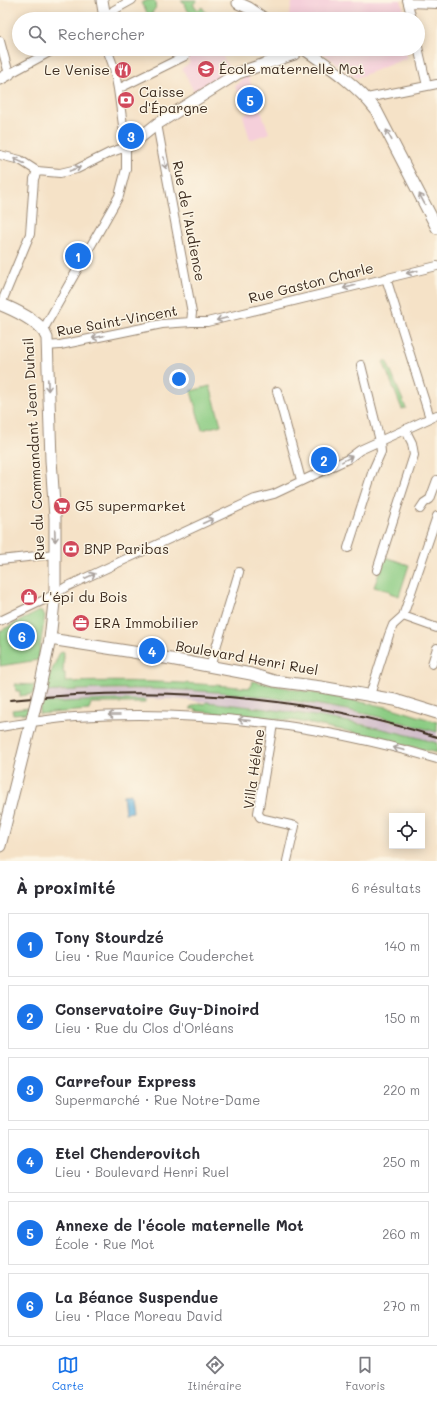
<!DOCTYPE html>
<html lang="fr">
<meta charset="utf-8">
<style>
:root{--surface:#fff;--page:#f7f7f7;--text:#2b2b33;--muted:#7c7c81;--line:#e1e1e2;--accent:#1a73e8}
body{margin:0;font-family:Mali,sans-serif;background:var(--page);color:var(--text)}
.controls{position:absolute;right:12px;bottom:12px;display:grid;overflow:hidden;border-radius:0px;box-shadow:0 2px 10px #0003}
.controls button{width:36px;height:36px;display:grid;place-items:center;padding:0;border:0;border-bottom:1px solid var(--line);background:var(--surface);color:var(--text);font:20px sans-serif}
.you{position:absolute;left:179px;top:379px;width:14px;height:14px;margin:-10px;border:3px solid #fff;border-radius:50%;background:#1a73e8;box-shadow:0 0 0 6px #1a73e833}
.badge{display:grid;place-items:center;width:26px;height:26px;border-radius:50%;background:var(--accent);color:#fff;font-size:13px;font-weight:700}
.pin{position:absolute;translate:-50% -50%;border:2px solid #fff;box-shadow:0 1px 4px #0006}
.list{margin:0;padding:0;list-style:none}
h2{display:flex;justify-content:space-between;align-items:center;height:52px;margin:0;padding:0 16px;font-size:17px}
h2 small{font-size:13px;font-weight:400;color:var(--muted)}
.list li{display:grid;grid-template-columns:26px 1fr auto;gap:12px;align-items:center;box-sizing:border-box;height:64px;margin:0 8px 8px;padding:0 8px;border:1px solid var(--line);border-radius:0px}
.list b{display:block;font-size:15px;white-space:nowrap}
.list p{margin:0;font-size:13px;white-space:nowrap;color:var(--muted)}
.list em{font-size:13px;font-style:normal;color:var(--muted)}
.icon{flex:none;width:22px;height:22px;fill:none;stroke:currentColor;stroke-width:2;stroke-linecap:round;stroke-linejoin:round}
.map{position:relative;flex:none;width:437px;height:861px;overflow:hidden}
.search{position:absolute;background:var(--surface);box-shadow:0 2px 10px #0003;left:12px;right:12px;top:12px;height:44px;display:flex;align-items:center;gap:10px;box-sizing:border-box;padding:0 14px;border-radius:22px;color:var(--muted);font-size:15px}
.sheet{height:484px;background:var(--surface)}
nav{display:flex;justify-content:space-around;align-items:center;box-sizing:border-box;height:56px;border-top:1px solid var(--line);background:var(--surface);font-size:11px;color:var(--muted)}
nav a{display:grid;justify-items:center;gap:2px}
nav .on{color:var(--accent)}
.map>svg:first-child{display:block}
.built{fill:#f5cfda}
.industrial{fill:#d1bdcb}
.green{fill:#8bcc83;stroke:#637b50}
.water{fill:#65b3df;stroke:#506e7e}
.lines{fill:none;stroke-linecap:round;stroke-linejoin:round}
.minor-casing{stroke:#988672;stroke-width:10}
.tertiary-casing{stroke:#988672;stroke-width:13}
.secondary-casing{stroke:#988672;stroke-width:14}
.minor{stroke:#fff;stroke-width:8}
.tertiary{stroke:#fff;stroke-width:11}
.secondary{stroke:#fff;stroke-width:12}
.rail{stroke:#3b2a1e;stroke-width:2}
.tertiary-bridge-casing{stroke:#988672;stroke-width:13;stroke-linecap:butt}
.tertiary-bridge{stroke:#fff;stroke-width:11}
.oneway{stroke:#a79f9a}
.labels{text-anchor:middle;stroke-width:3;stroke-linejoin:round;paint-order:stroke}
.poi-label{font-size:14px;fill:#3b2a1e;stroke:#fcf5e5;text-anchor:start}
.street-label{font-size:14px;fill:#3b2a1e;stroke:#fcf5e5}
</style>
<div class="map">
<svg width="437" height="861" viewBox="0 0 437 861">
<rect width="100%" height="100%" fill="#fcf5e5"/>
<filter id="ink" filterUnits="userSpaceOnUse"><feTurbulence type="fractalNoise" baseFrequency=".025" numOctaves="2"/><feDisplacementMap in="SourceGraphic" scale="8" xChannelSelector="R" yChannelSelector="G"/><feConvolveMatrix kernelMatrix="1 2 1 2 8 2 1 2 1" color-interpolation-filters="sRGB"/></filter>
<filter id="wash" filterUnits="userSpaceOnUse"><feTurbulence type="fractalNoise" baseFrequency=".012" numOctaves="4" result="noise"/><feDisplacementMap in="SourceGraphic" scale="16" xChannelSelector="R" yChannelSelector="G"/><feGaussianBlur stdDeviation="0.9" result="paint"/><feColorMatrix in="noise" values="0 0 0 0 0 0 0 0 0 0 0 0 0 0 0 0 0 1.4 0 .05"/><feComposite in="paint" operator="in"/></filter>
<g filter="url(#wash)">
<rect width="100%" height="100%" fill="#f5e2c7"/>
<path class="built" d="M293 0H401L406 19H288Z
M182 49H219L229 68 228 71 194 92 182 68 190 63Z
M317 49H413L405 51 407 58 356 78Z
M247 73 269 133 250 140 243 115 248 113 235 87Z"/>
<path class="industrial" d="M175 689 258 696 340 709 437 732V743L363 724 327 718 257 707 198 701 164 699 105 700 41 703 44 692 89 690Z"/>
<path class="green" d="M148 0H154L157 4 155 6 156 7 152 13 154 17 151 19 141 3Z
M181 0H197V1L193 4 198 10 202 7 207 14 197 19H194L184 5 185 4Z
M386 360 406 408 402 409 383 362Z
M210 386 221 425 202 430 191 391Z
M385 557 409 565 399 596 390 593V591L374 587Z
M40 611 45 615 38 660 0 666V631Z
M62 651 64 652 63 673H65V682C127 680 188 682 250 688L252 681 392 708 437 722V732C310 695 176 682 44 692L46 684 59 654Z
M15 684 34 685 33 694 20 696V691H16Z
M105 700H145V703H91L89 710 39 714 41 703Z
M206 702C284 710 361 721 437 743V753L347 731 296 721 196 711V709H190V707L199 703 205 704Z
M29 708 27 713 13 714 12 710Z"/>
<path class="water" d="M131 794 133 812 125 813 123 795Z"/>
</g>
<g filter="url(#ink)">
<g class="lines">
<g class="minor-casing">
<path id="minor" d="M407 0 412 19
M409 3 437 4
M104 19 114 10 132 0
M0 41 9 74 55 49
M418 47 427 86
M118 89 185 56
M367 98 437 84
M157 124 192 313 191 322
M0 155 20 160 37 171 60 173 77 169 109 153 126 147
M386 278 430 418
M1 304 30 234 34 179 37 171
M43 330 119 196 126 169V147L118 89 114 68 107 49
M46 346 60 345 162 324 191 322H207L437 266
M277 391 301 480
M420 509 424 503 430 499 437 480
M437 516 403 616 437 628
M348 548 373 470 381 452 380 441 361 365
M0 560 55 554
M377 570 414 455 412 443 405 429
M0 621 46 599 66 587 255 499 274 494 348 459 360 450 437 415
M432 664 437 648
M210 667 239 572
M370 695 389 635 393 625 403 616
M273 724 258 813 260 817 264 819 295 826 287 861
M0 727C25 723 50 719 75 717 197 709 320 725 437 759"/>
</g>
<g class="tertiary-casing">
<path id="tertiary" d="M102 0 105 18
M238 3 249 8 265 19
M304 49C330 67 357 85 376 110L437 228
M0 79 9 74
M126 147 132 144 157 124 238 73 294 54 299 49
M50 639 133 652 251 674 274 681 321 687 395 700 437 713
M40 687 50 639 55 593V518L51 460 47 338 43 330
M0 846 34 711"/>
</g>
<g class="secondary-casing">
<path id="secondary" d="M0 304C15 310 32 318 43 330"/>
</g>
<use href="#minor" class="minor"/>
<use href="#tertiary" class="tertiary"/>
<use href="#secondary" class="secondary"/>
<path class="rail" d="M10 700C153 685 299 694 437 737"/>
<g class="tertiary-bridge-casing">
<path id="tertiary-bridge" d="M34 711 40 687"/>
</g>
<use href="#tertiary-bridge" class="tertiary-bridge"/>
</g>
<defs><path id="oneway-shaft" d="M-6 0H5M1.5-3L5.5 0L1.5 3" fill="none" stroke-width="1.6" stroke-linecap="round" stroke-linejoin="round"/></defs>
<g class="oneway">
<use href="#oneway-shaft" transform="translate(389 135) rotate(-118)"/>
<use href="#oneway-shaft" transform="translate(19 161) rotate(-155)"/>
<use href="#oneway-shaft" transform="translate(165 163) rotate(79)"/>
<use href="#oneway-shaft" transform="translate(75 169) rotate(-20)"/>
<use href="#oneway-shaft" transform="translate(422 199) rotate(-118)"/>
<use href="#oneway-shaft" transform="translate(412 272) rotate(167)"/>
<use href="#oneway-shaft" transform="translate(349 287) rotate(166)"/>
<use href="#oneway-shaft" transform="translate(222 319) rotate(166)"/>
<use href="#oneway-shaft" transform="translate(98 337) rotate(168)"/>
<use href="#oneway-shaft" transform="translate(48 385) rotate(88)"/>
<use href="#oneway-shaft" transform="translate(347 459) rotate(-29)"/>
<use href="#oneway-shaft" transform="translate(208 521) rotate(-25)"/>
<use href="#oneway-shaft" transform="translate(55 536) rotate(88)"/>
<use href="#oneway-shaft" transform="translate(90 576) rotate(-25)"/>
<use href="#oneway-shaft" transform="translate(114 715) rotate(-180)"/>
<use href="#oneway-shaft" transform="translate(244 720) rotate(-174)"/>
<use href="#oneway-shaft" transform="translate(399 749) rotate(-165)"/>
</g>
</g>
<defs>
<g id="school-disc" transform="scale(0.9)"><circle r="9.5" fill="#d1495b" stroke="#fcf5e5"/><path d="M0-5L7-2L0 1L-7-2ZM-4 1L0 2.5L4 1V4Q0 6-4 4Z" fill="#fff"/></g>
<g id="restaurant-disc" transform="scale(0.9)"><circle r="9.5" fill="#d1495b" stroke="#fcf5e5"/><path d="M-5-6h1v4h1v-4h1v4h1v-4h1v5L-1.5 .5V6h-2V.5L-5-1ZM5-6V6H3V1.5H1.5Q1.5-4 5-6Z" fill="#fff"/></g>
<g id="bank-disc" transform="scale(0.9)"><circle r="9.5" fill="#d1495b" stroke="#fcf5e5"/><path d="M-6-4H6V4H-6ZM0-2.3a2.3 2.3 0 1 0 0 4.6a2.3 2.3 0 1 0 0-4.6Z" fill="#fff"/></g>
<g id="supermarket-disc" transform="scale(0.9)"><circle r="9.5" fill="#d1495b" stroke="#fcf5e5"/><path d="M-6-5.5h2.5l.6 2H6L4.5 2H-2.5L-4.4-4H-6ZM-1.5 3.2a1.3 1.3 0 1 0 .1 0ZM3 3.2a1.3 1.3 0 1 0 .1 0Z" fill="#fff"/></g>
<g id="shop-disc" transform="scale(0.9)"><circle r="9.5" fill="#d1495b" stroke="#fcf5e5"/><path d="M-5-2.5h2.3a2.7 3.5 0 0 1 5.4 0H5L5.5 6h-11ZM-1.5-2.5h3a1.5 2.3 0 0 0-3 0Z" fill="#fff"/></g>
<g id="office-disc" transform="scale(0.9)"><circle r="9.5" fill="#d1495b" stroke="#fcf5e5"/><path d="M-6-3h4V-5.5h4V-3h4V5H-6ZM-1-4.5V-3h2v-1.5ZM-6 0V1H6V0Z" fill="#fff"/></g>
</defs>
<g fill-rule="evenodd">
<use href="#school-disc" x="206" y="69"/>
<use href="#restaurant-disc" x="123" y="70"/>
<use href="#bank-disc" x="126" y="100"/>
<use href="#supermarket-disc" x="62" y="506"/>
<use href="#bank-disc" x="71" y="549"/>
<use href="#shop-disc" x="29" y="597"/>
<use href="#office-disc" x="81" y="623"/>
</g>
<g class="labels">
<g class="poi-label">
<text x="219" y="74">École maternelle Mot</text>
<text x="110" y="75" text-anchor="end">Le Venise</text>
<text x="139" y="97">Caisse<tspan x="139" dy="16">d'Épargne</tspan></text>
<text x="75" y="511">G5 supermarket</text>
<text x="84" y="554">BNP Paribas</text>
<text x="42" y="602">L'épi du Bois</text>
<text x="94" y="628">ERA Immobilier</text>
</g>
<g class="street-label">
<text transform="translate(189 221) rotate(79)" y="5">Rue de l'Audience</text>
<text transform="translate(311 283) rotate(-14)" y="5">Rue Gaston Charle</text>
<text transform="translate(117 321) rotate(-10)" y="5">Rue Saint-Vincent</text>
<text transform="translate(34 449) rotate(-93)" y="5">Rue du Commandant Jean Duhail</text>
<text transform="translate(247 658) rotate(10)" y="5">Boulevard Henri Ruel</text>
<text transform="translate(254 769) rotate(-82)" y="5">Villa Hélène</text>
</g>
</g>
</svg>
<div class="controls">
<button><svg class="icon" aria-label="locate" viewBox="0 0 24 24"><circle cx="12" cy="12" r="6"/><path d="M12 2v4M12 18v4M2 12h4M18 12h4"/></svg></button>
</div>
<div class="you"></div>
<div class="pin badge" style="left:78px;top:256px">1</div>
<div class="pin badge" style="left:324px;top:460px">2</div>
<div class="pin badge" style="left:131px;top:136px">3</div>
<div class="pin badge" style="left:152px;top:651px">4</div>
<div class="pin badge" style="left:250px;top:100px">5</div>
<div class="pin badge" style="left:22px;top:636px">6</div>
<div class="search"><svg class="icon" aria-label="search" viewBox="0 0 24 24"><circle cx="10" cy="10" r="6"/><path d="M15 15l6 6"/></svg>Rechercher</div>
</div>
<section class="sheet">
<h2>À proximité<small>6 résultats</small></h2>
<ul class="list">
<li><span class="badge">1</span><div><b>Tony Stourdzé</b><p>Lieu · Rue Maurice Couderchet</p></div><em>140 m</em></li>
<li><span class="badge">2</span><div><b>Conservatoire Guy-Dinoird</b><p>Lieu · Rue du Clos d'Orléans</p></div><em>150 m</em></li>
<li><span class="badge">3</span><div><b>Carrefour Express</b><p>Supermarché · Rue Notre-Dame</p></div><em>220 m</em></li>
<li><span class="badge">4</span><div><b>Etel Chenderovitch</b><p>Lieu · Boulevard Henri Ruel</p></div><em>250 m</em></li>
<li><span class="badge">5</span><div><b>Annexe de l'école maternelle Mot</b><p>École · Rue Mot</p></div><em>260 m</em></li>
<li><span class="badge">6</span><div><b>La Béance Suspendue</b><p>Lieu · Place Moreau David</p></div><em>270 m</em></li>
</ul>
</section>
<nav>
<a class="on"><svg class="icon" aria-label="map" viewBox="0 0 24 24"><path d="M3 6l6-2 6 2 6-2v14l-6 2-6-2-6 2zM9 4v14M15 6v14"/></svg>Carte</a>
<a><svg class="icon" aria-label="directions" viewBox="0 0 24 24"><path d="M12 3l9 9-9 9-9-9zM9 14v-3h6M13 9l2 2-2 2"/></svg>Itinéraire</a>
<a><svg class="icon" aria-label="saved" viewBox="0 0 24 24"><path d="M7 4h10v16l-5-4-5 4z"/></svg>Favoris</a>
</nav>
